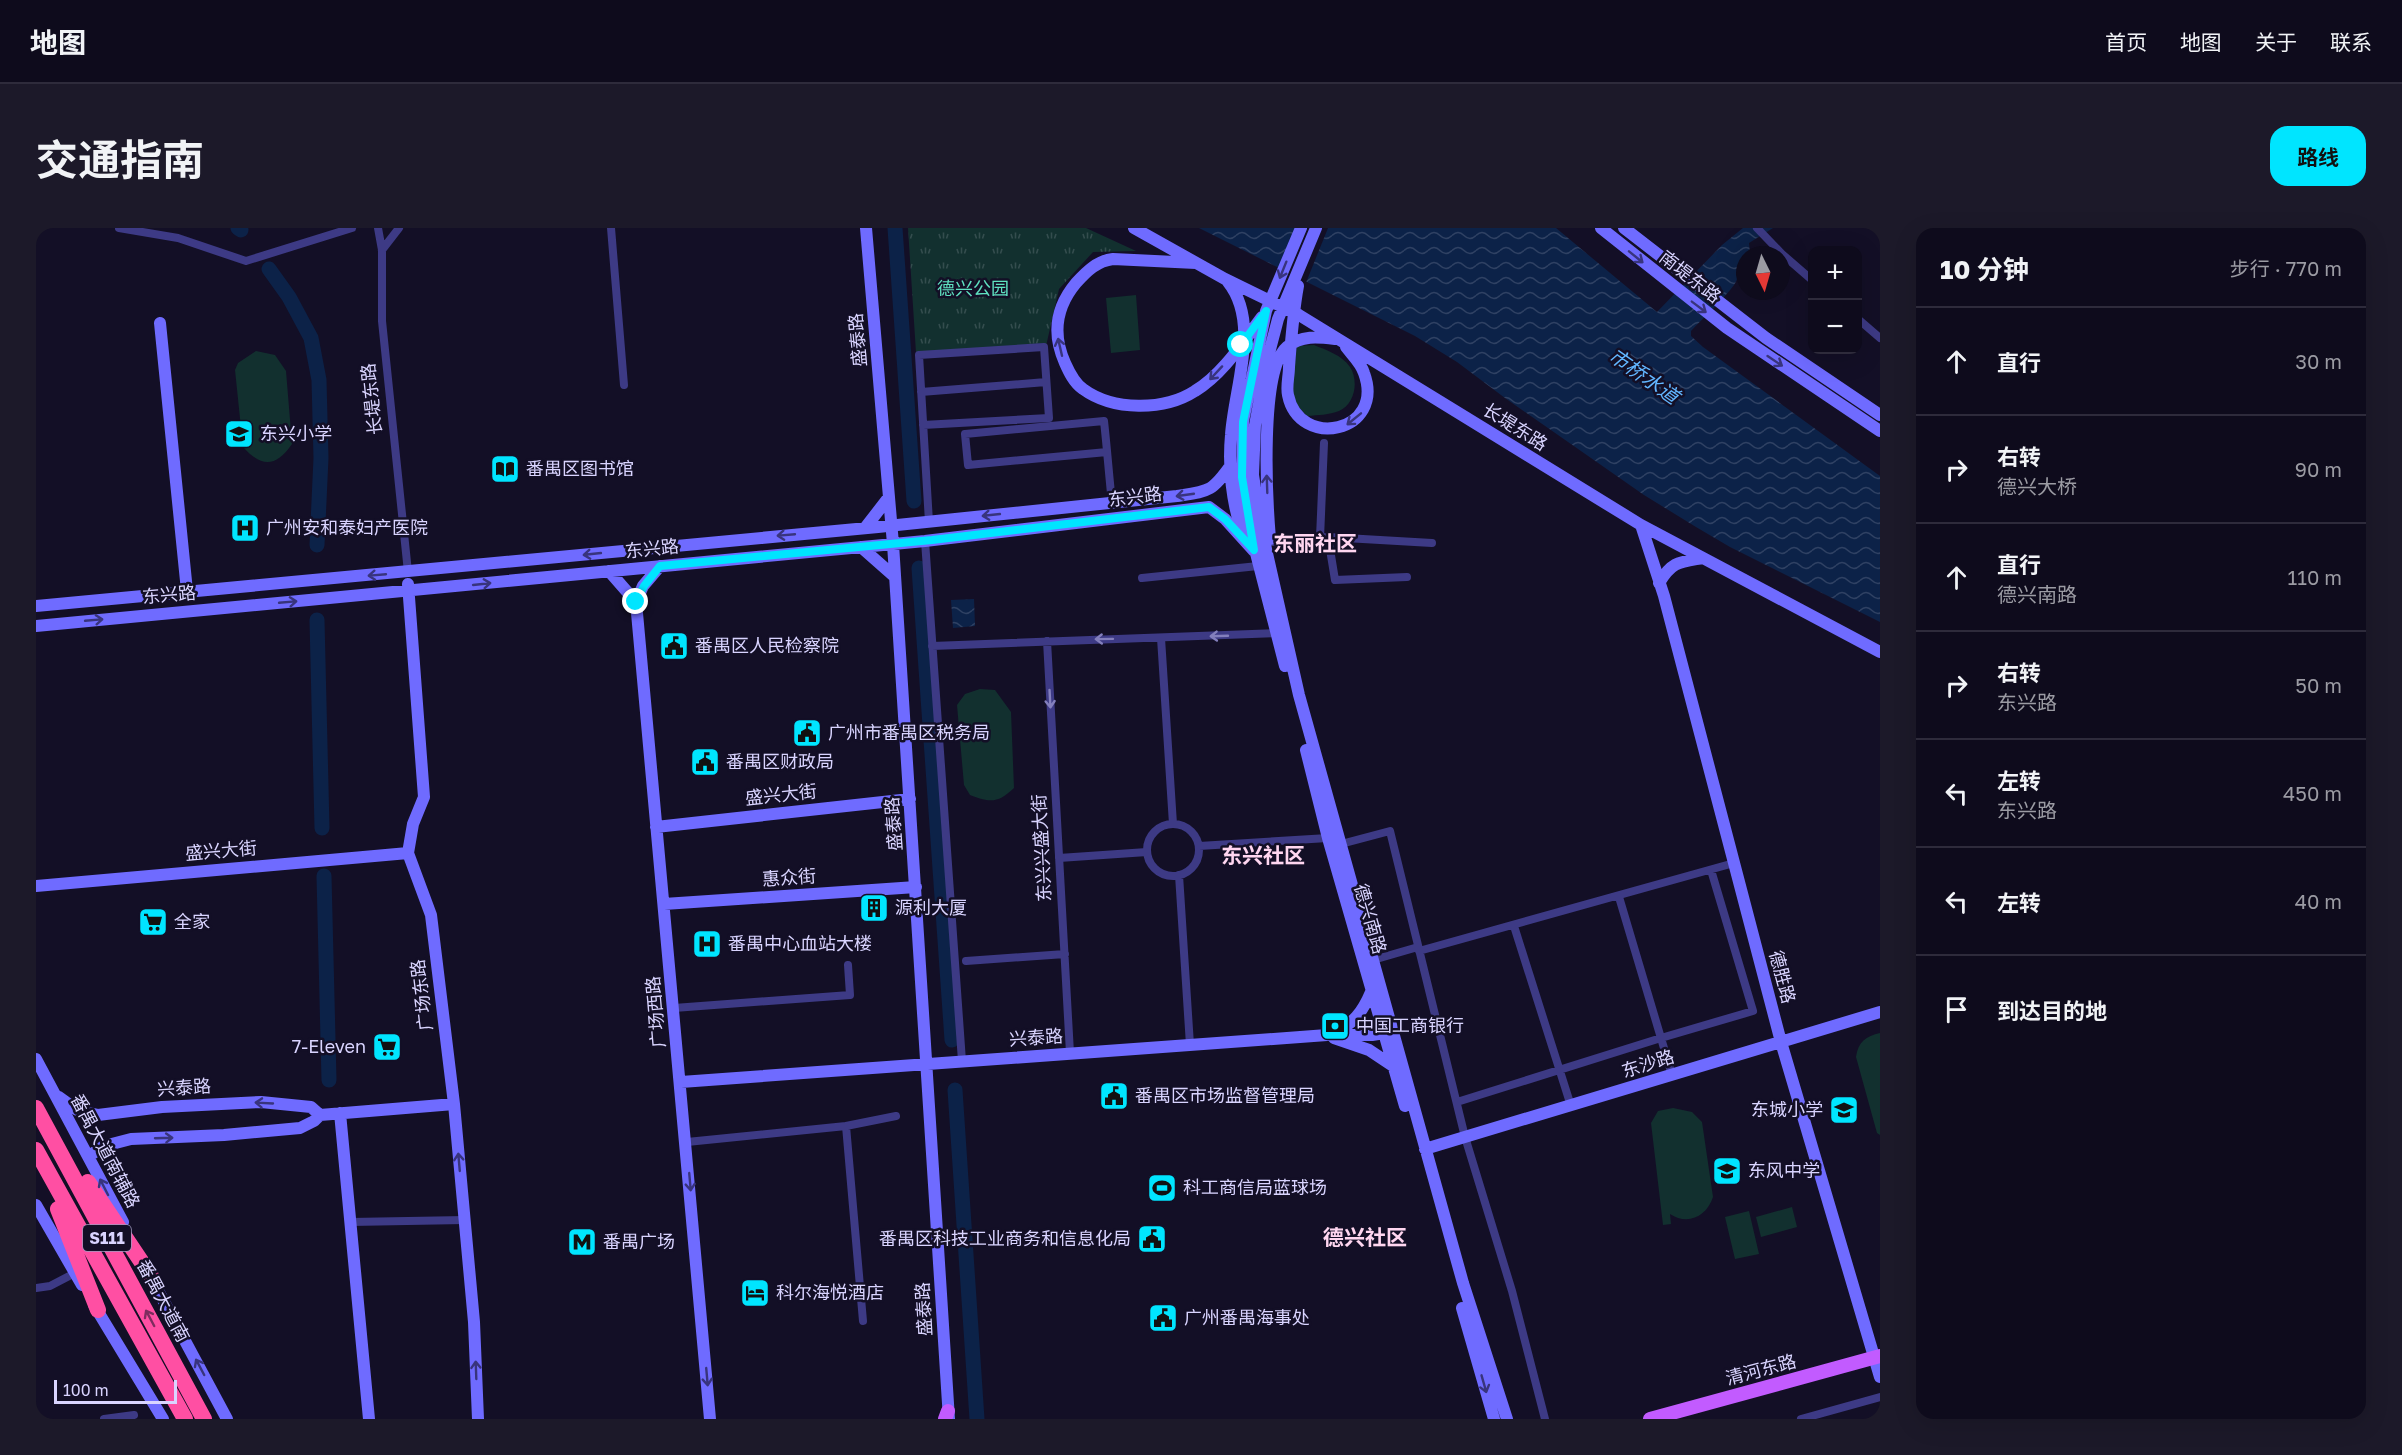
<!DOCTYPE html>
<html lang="zh">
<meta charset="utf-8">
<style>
:root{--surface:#0e0b1c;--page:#1c1929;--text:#f1f3f6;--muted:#9b9ba3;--line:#2e2b3b;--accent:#00e5ff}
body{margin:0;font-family:"Golos Text","Noto Sans SC",sans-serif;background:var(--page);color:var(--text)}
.controls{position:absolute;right:18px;top:18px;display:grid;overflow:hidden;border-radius:12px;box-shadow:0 6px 24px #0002}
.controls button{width:54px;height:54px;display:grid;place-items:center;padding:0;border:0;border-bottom:2px solid var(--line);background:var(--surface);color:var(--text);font:30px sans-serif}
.compass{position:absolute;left:1700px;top:18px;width:54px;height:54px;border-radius:50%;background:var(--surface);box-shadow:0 6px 24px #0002;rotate:175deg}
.scale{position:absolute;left:18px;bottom:15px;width:123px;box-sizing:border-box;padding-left:6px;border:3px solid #d9d4ff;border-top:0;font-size:16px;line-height:21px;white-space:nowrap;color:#d9d4ff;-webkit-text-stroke:4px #130f26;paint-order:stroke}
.stop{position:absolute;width:18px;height:18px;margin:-14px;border:4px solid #00e5ff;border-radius:50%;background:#fff}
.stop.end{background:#00e5ff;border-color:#fff;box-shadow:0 2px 6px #0008}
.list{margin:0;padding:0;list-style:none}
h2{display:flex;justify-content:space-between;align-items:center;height:78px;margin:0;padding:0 24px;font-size:26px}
h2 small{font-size:20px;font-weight:400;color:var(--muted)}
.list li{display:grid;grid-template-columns:39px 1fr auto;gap:18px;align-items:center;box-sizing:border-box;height:108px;padding:0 24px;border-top:2px solid var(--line)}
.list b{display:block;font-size:22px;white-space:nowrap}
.list p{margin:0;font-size:20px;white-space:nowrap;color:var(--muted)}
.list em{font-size:20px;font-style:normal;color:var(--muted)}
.icon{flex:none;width:33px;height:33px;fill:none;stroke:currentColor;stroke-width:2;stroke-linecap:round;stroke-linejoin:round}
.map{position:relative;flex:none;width:1844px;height:1191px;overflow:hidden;border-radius:18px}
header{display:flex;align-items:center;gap:36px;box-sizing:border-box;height:84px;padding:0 30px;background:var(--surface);border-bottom:2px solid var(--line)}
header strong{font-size:28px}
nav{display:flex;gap:33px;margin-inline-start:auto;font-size:21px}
.intro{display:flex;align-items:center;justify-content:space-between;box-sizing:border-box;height:144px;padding:0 36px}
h1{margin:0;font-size:42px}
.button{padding:15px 27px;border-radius:18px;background:var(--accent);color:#111;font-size:21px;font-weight:700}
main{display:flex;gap:36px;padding:0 36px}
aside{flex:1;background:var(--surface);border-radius:18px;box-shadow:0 6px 24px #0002}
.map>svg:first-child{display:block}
.green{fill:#12302f}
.park{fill:url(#park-tufts)}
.water{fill:url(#water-waves)}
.pier{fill:#130f26}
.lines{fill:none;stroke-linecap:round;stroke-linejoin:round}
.river{stroke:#0c2248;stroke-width:15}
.street{stroke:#3d3a85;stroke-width:8}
.secondary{stroke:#6f6bff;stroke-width:12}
.primary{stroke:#c25bff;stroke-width:14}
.highway{stroke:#ff4fa3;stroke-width:16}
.oneway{stroke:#38347d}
.oneway2{stroke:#837fbc}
.oneway3{stroke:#7d2c5e}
.route{stroke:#00e5ff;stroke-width:8}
.labels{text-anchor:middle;stroke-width:5;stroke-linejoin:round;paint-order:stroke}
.shield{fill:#130f26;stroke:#9e99be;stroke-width:1.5}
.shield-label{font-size:16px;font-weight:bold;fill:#d9d4ff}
.street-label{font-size:18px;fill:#d9d4ff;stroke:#130f26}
.park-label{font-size:18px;fill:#5fe0c0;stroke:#130f26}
.poi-label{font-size:18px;fill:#d9d4ff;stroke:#130f26;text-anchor:start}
.water-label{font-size:20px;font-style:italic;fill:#62b6ff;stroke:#130f26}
.quarter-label{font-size:21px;font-weight:bold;fill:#ffd6f0;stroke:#130f26}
</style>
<header>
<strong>地图</strong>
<nav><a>首页</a><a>地图</a><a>关于</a><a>联系</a></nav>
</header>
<div class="intro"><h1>交通指南</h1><a class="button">路线</a></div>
<main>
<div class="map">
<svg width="1844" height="1191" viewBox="0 0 1844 1191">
<defs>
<pattern id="park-tufts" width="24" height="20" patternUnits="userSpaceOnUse" patternTransform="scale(1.5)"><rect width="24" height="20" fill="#12302f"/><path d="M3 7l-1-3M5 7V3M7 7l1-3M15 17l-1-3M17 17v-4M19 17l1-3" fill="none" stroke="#344d4e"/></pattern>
<pattern id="water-waves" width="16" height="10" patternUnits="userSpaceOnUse" patternTransform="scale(1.5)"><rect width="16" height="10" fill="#0c2248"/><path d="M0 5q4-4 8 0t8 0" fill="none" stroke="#2f4163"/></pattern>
</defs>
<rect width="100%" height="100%" fill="#130f26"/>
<path class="green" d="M1100 67 1104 122 1075 125 1070 70Z
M1278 117C1290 122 1306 127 1314 139 1323 153 1319 176 1303 183 1293 187 1282 187 1271 188L1257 173 1256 158 1261 118Z
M220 123 239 127 250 143 256 216C240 239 226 240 207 219L199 142 202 135Z
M944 461 959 462 975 484 978 560C962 575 955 575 934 567L928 557 921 477 929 466Z
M1844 805V907L1841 905 1820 829C1822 814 1830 808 1844 805Z
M1637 880 1656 884 1666 894 1677 969C1671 988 1652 998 1634 986L1635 996 1627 997 1615 895 1622 883Z
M1135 946 1136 972 1117 973 1116 947Z
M1756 979 1761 999 1725 1009 1720 989Z
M1713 983 1723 1026 1699 1031 1689 989Z"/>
<path class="park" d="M872 0H1050L1100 23 1057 24 1023 61 1010 118 880 124Z"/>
<path class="water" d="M1163 0H1520L1621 84 1686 17 1707 0H1737L1713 15 1714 25C1702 31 1706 46 1698 57 1686 73 1669 88 1655 103V108L1667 119 1844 248V394L1694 319 1660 299 1608 267 1469 170 1421 134 1379 108Z
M938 371 939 398 917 400 915 372Z"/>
<path class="pier" d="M1260 0H1292L1269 57 1242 44Z"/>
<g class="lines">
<path class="river" d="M202 0 205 2
M859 0 878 273
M233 41 253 69 275 110 283 152 285 230 281 317
M883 340 916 812
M281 392 286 600
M288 648 293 852
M919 862 941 1191"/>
<path class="street" d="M83 0 142 10 210 33 316 0
M342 0 346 22V93L372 344
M575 0 588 157
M1721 0 1746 26 1776 52
M346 22 363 0
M1822 91 1844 110
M885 164 1010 154
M887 197 1013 190 1008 119 883 127 893 294
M1071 224 932 237 929 206 1068 193C1071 220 1073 247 1076 275
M1292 309 1299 352 1371 349
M1284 310 1288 215
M889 313 926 833
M1235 314 1292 309 1396 315
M1106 350 1222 338
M1125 410 1137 596
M1011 413 1034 825
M896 418 1240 405
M1111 622a26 26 0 1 1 52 0a26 26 0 1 1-52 0Z
M1305 616 1354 603 1429 909 1476 1063 1509 1191
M1163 618 1292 610
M1023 630 1111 624
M1143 647 1154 817
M1583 669 1636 847
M1478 698 1535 878
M1383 723 1698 635
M1337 732 1382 719
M930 733 1029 726
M638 780 814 767 812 737
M1421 874 1625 810 1717 783 1675 642
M810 898 860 888
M651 914 810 898 827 1093
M314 994 429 992
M0 1060 14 1058 39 1045
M68 1191 98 1187
M1765 1191 1844 1169"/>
<path class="secondary" d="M830 0 857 316 913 1191
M1098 0 1189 51 1263 87 1605 297 1844 424
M1280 0 1242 91 1231 133 1219 197 1217 247 1225 299 1263 467 1427 1055 1471 1191
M1565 0 1691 100 1844 203
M1588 0 1730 110 1844 187
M1160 35 1077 31C1061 33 1051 43 1040 55 1020 79 1016 106 1029 135 1033 144 1038 155 1047 161 1077 183 1128 183 1159 163 1187 146 1207 114 1226 89
M1192 54C1225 95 1198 160 1195 207 1192 239 1196 276 1207 307
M1262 58C1257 85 1255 112 1253 139 1253 148 1250 159 1252 167 1263 222 1350 205 1328 145 1325 135 1316 127 1310 119
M124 95 151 363
M1605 297 1628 368 1745 814 1844 1149
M829 300 853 269
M1234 311C1231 275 1223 142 1251 119 1265 107 1282 109 1299 111
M825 319 859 349
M624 338 607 358 600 374 674 1191
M573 343 600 374
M1623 355C1636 333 1644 334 1667 330
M372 356 388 569 377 596 372 625 395 687 418 876 438 1094 442 1191
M0 378 842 299 1141 268C1173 263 1176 264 1195 237
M0 398 889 313 1173 279 1189 291 1218 323
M1249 438 1214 302 1206 249 1207 193 1230 83 1265 0
M1270 522 1292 610 1369 878
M620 599 874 571
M0 658 372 625
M628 676 880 659
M1298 804C1317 797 1327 783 1335 764
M1298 810 1333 822 1357 838
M0 831 87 994
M645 854 1291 807H1336L1355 804
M23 869 41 882 62 887 126 879 225 874 275 879 284 887
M304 885 333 1191
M1389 921 1844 784
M53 928 68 918 95 911 188 907 264 900 278 893 284 887 418 876
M0 977 46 1057
M111 1042 191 1191
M58 1077 127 1191
M1426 1080 1458 1191"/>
<path class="primary" d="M909 1191 912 1183
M1614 1191 1844 1128"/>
<path class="highway" d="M0 880 168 1191
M0 922 149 1191
M52 954 115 1048
M22 981 62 1082"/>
</g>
<defs><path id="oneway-shaft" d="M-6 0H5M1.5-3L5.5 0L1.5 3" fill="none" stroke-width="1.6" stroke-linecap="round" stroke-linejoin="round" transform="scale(1.5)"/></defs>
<g class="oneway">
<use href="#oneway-shaft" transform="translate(1600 29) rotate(39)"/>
<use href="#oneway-shaft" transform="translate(1247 42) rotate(112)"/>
<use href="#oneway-shaft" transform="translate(1663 79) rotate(37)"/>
<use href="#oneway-shaft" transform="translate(1024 119) rotate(-103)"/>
<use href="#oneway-shaft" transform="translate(1739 133) rotate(34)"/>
<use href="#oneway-shaft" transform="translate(1180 145) rotate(133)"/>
<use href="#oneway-shaft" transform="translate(1318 191) rotate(141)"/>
<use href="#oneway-shaft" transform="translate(1231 256) rotate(-92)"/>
<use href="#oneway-shaft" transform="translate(1149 267) rotate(172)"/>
<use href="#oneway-shaft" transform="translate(955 287) rotate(174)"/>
<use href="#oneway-shaft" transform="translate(750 307) rotate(175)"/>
<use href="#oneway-shaft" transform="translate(556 326) rotate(174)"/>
<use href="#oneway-shaft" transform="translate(341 347) rotate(175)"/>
<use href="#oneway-shaft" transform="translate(446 356) rotate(-6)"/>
<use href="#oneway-shaft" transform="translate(252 374) rotate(-5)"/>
<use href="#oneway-shaft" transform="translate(58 392) rotate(-5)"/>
<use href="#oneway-shaft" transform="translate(228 875) rotate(-177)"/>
<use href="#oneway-shaft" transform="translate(128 910) rotate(-2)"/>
<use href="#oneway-shaft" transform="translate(423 934) rotate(-95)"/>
<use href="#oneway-shaft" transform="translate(654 954) rotate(85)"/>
<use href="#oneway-shaft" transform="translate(68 959) rotate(-117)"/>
<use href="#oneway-shaft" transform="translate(164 1139) rotate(-118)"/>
<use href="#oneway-shaft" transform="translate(440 1142) rotate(-92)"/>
<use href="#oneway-shaft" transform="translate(671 1149) rotate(85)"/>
<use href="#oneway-shaft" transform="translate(1448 1156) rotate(74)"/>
</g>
<g class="oneway2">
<use href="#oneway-shaft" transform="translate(1183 408) rotate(178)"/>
<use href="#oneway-shaft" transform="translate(1068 411) rotate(179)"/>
<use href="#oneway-shaft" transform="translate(1014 471) rotate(87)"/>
</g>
<use class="oneway3" href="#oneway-shaft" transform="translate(114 1090) rotate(-118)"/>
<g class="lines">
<path class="route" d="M600 374 608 358 624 338 896 312 1173 279 1189 291 1218 322 1206 249 1207 194 1230 83 1205 117"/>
</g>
<defs>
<g id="school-square" transform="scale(1.5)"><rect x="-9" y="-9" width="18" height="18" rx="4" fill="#00e5ff" stroke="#130f26"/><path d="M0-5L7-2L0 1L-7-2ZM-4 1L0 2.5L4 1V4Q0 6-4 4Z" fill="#111"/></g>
<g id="library-square" transform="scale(1.5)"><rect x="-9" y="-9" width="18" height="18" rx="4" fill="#00e5ff" stroke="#130f26"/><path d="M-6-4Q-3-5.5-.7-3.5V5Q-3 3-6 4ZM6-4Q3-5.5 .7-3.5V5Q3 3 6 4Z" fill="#111"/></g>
<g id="hospital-square" transform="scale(1.5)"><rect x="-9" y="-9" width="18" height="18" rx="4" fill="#00e5ff" stroke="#130f26"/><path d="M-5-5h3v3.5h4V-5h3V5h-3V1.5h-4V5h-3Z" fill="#111"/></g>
<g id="civic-square" transform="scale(1.5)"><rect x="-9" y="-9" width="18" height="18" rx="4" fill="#00e5ff" stroke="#130f26"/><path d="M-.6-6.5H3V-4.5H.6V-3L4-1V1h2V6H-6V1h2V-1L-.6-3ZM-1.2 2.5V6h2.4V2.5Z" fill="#111"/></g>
<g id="building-square" transform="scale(1.5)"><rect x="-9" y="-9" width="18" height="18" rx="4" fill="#00e5ff" stroke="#130f26"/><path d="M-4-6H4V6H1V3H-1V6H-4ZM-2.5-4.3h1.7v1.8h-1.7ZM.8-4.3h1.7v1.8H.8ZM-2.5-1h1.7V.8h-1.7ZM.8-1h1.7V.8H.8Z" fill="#111"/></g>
<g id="supermarket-square" transform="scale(1.5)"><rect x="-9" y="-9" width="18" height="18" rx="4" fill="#00e5ff" stroke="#130f26"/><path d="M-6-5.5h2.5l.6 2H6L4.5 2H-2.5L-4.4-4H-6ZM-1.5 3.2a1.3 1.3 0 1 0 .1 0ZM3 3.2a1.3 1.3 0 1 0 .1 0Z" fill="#111"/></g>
<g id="bank-square" transform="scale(1.5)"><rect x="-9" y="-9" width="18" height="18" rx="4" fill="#00e5ff" stroke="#130f26"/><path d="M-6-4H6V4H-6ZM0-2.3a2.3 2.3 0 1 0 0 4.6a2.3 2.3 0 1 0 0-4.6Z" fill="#111"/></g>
<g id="stadium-square" transform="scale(1.5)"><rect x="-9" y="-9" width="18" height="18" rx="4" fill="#00e5ff" stroke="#130f26"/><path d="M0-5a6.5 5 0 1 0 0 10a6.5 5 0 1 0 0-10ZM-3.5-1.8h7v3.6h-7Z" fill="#111"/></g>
<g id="metro-square" transform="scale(1.5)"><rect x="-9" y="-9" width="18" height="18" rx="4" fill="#00e5ff" stroke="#130f26"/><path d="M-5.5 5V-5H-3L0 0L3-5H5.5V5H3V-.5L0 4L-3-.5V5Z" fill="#111"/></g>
<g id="hotel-square" transform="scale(1.5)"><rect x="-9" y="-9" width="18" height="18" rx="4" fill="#00e5ff" stroke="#130f26"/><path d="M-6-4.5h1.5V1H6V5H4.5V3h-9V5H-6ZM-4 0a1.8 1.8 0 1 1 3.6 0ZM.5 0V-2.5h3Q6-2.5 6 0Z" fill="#111"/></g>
</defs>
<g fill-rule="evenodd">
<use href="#school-square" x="203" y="206"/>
<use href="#library-square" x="469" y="241"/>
<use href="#hospital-square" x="209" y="300"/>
<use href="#civic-square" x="638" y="418"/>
<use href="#civic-square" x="771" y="505"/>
<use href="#civic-square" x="669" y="534"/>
<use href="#building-square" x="838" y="680"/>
<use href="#supermarket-square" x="117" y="694"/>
<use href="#hospital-square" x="671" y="716"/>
<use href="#bank-square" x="1299" y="798"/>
<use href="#supermarket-square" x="351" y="819"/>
<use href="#civic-square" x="1078" y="868"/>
<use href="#school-square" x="1808" y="882"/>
<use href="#school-square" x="1691" y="943"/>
<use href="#stadium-square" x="1126" y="960"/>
<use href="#civic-square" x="1116" y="1011"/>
<use href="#metro-square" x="546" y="1014"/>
<use href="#hotel-square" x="719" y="1065"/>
<use href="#civic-square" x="1127" y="1090"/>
</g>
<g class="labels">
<rect class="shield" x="47" y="997" width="48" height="26" rx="4.5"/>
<g class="shield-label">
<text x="71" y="1016">S111</text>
</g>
<g class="street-label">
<text transform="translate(1654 49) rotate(38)" y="6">南堤东路</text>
<text transform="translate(822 112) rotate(-95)" y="6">盛泰路</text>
<text transform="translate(336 171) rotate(-96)" y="6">长堤东路</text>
<text transform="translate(1479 199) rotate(32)" y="6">长堤东路</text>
<text transform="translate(1099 269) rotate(-7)" y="6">东兴路</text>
<text transform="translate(616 321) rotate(-6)" y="6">东兴路</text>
<text transform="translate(133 367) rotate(-5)" y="6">东兴路</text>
<text transform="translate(745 567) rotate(-6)" y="6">盛兴大街</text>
<text transform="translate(858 596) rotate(-94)" y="6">盛泰路</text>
<text transform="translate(1006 620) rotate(-93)" y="6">东兴兴盛大街</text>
<text transform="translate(185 623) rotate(-5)" y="6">盛兴大街</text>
<text transform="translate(753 650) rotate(-4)" y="6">惠众街</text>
<text transform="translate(1334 691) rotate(74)" y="6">德兴南路</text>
<text transform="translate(1746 749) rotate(75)" y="6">德胜路</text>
<text transform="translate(386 767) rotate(-97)" y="6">广场东路</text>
<text transform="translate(620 784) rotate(-95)" y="6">广场西路</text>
<text transform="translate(1000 810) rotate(-4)" y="6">兴泰路</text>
<text transform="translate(1612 836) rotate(-17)" y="6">东沙路</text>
<text transform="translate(148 860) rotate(-4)" y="6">兴泰路</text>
<text transform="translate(69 923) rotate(62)" y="6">番禺大道南辅路</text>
<text transform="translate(127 1073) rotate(62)" y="6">番禺大道南</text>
<text transform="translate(888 1081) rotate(-93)" y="6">盛泰路</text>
<text transform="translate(1725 1142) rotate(-15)" y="6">清河东路</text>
</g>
<g class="park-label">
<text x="937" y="67">德兴公园</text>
</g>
<g class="poi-label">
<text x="224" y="212">东兴小学</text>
<text x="490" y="247">番禺区图书馆</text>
<text x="230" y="306">广州安和泰妇产医院</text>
<text x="659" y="424">番禺区人民检察院</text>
<text x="792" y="511">广州市番禺区税务局</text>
<text x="690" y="540">番禺区财政局</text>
<text x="859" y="686">源利大厦</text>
<text x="138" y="700">全家</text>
<text x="692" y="722">番禺中心血站大楼</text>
<text x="1320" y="804">中国工商银行</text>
<text x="330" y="825" text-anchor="end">7-Eleven</text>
<text x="1099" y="874">番禺区市场监督管理局</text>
<text x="1787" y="888" text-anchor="end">东城小学</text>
<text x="1712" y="949">东风中学</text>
<text x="1147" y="966">科工商信局蓝球场</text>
<text x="1095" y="1017" text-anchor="end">番禺区科技工业商务和信息化局</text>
<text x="567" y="1020">番禺广场</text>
<text x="740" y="1071">科尔海悦酒店</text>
<text x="1148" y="1096">广州番禺海事处</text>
</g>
<g class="water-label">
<text transform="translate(1608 148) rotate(35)" y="7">市桥水道</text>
</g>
<g class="quarter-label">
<text x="1279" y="323">东丽社区</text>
<text x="1227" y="635">东兴社区</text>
<text x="1329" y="1017">德兴社区</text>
</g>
</g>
</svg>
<div class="controls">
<button>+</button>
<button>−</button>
</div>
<svg class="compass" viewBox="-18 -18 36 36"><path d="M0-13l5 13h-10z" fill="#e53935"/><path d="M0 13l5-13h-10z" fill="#9b9ba3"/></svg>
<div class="scale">100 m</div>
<div class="stop" style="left:1205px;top:117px"></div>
<div class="stop end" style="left:600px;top:374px"></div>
</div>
<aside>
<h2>10 分钟<small>步行 · 770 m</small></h2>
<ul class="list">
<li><svg class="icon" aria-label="ahead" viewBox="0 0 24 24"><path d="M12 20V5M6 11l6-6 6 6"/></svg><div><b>直行</b></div><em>30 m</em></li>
<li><svg class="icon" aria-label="right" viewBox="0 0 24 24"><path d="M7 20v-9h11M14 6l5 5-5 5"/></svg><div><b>右转</b><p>德兴大桥</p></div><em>90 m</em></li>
<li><svg class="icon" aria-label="ahead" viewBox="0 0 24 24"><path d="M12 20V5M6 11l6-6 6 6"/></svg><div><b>直行</b><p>德兴南路</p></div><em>110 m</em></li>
<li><svg class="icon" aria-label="right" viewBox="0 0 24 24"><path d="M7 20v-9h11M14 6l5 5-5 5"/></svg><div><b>右转</b><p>东兴路</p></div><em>50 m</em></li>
<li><svg class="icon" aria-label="left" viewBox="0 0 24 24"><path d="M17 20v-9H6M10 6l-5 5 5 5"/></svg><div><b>左转</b><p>东兴路</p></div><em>450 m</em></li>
<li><svg class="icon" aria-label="left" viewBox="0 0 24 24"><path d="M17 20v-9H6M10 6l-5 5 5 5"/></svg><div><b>左转</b></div><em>40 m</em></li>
<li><svg class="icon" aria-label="arrive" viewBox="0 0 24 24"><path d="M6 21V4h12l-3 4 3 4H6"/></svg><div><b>到达目的地</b></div></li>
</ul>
</aside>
</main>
